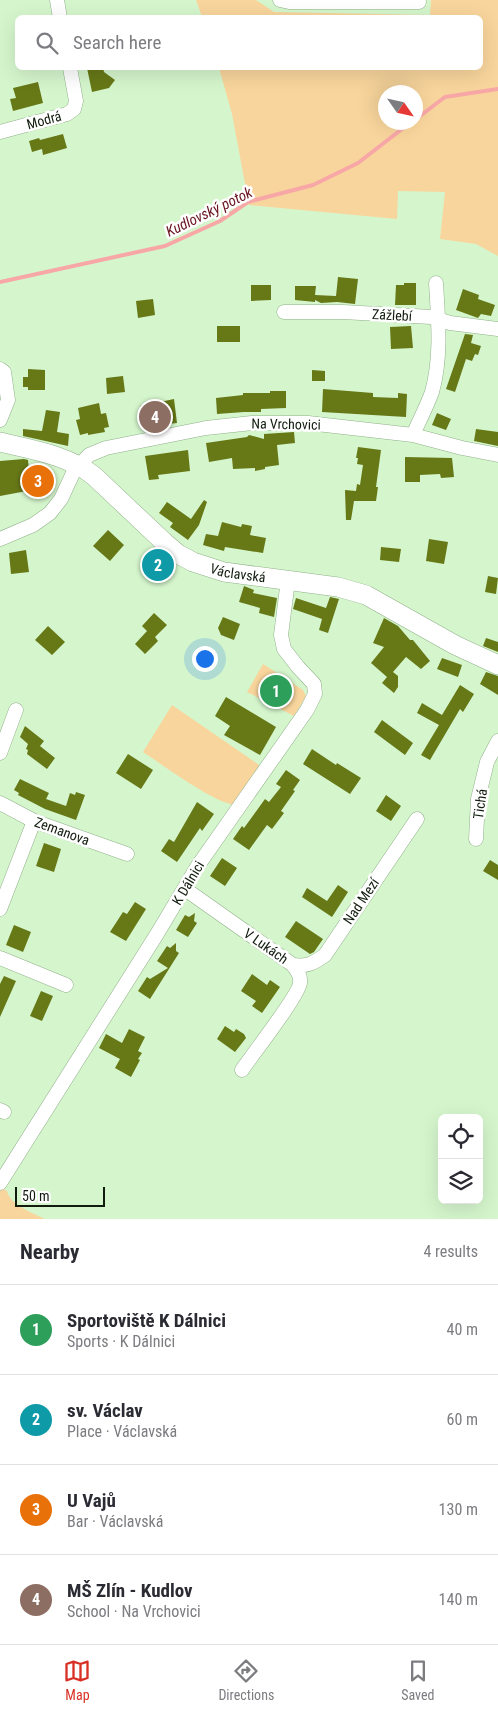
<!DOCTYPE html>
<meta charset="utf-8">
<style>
:root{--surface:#fff;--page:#f2f2f3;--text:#2b2b33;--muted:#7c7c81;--line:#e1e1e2;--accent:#d93025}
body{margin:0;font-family:"Roboto Condensed",sans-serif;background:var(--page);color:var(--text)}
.controls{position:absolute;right:15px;bottom:15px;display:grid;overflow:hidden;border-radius:8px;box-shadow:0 5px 20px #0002}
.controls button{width:45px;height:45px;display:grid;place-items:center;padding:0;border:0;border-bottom:1px solid var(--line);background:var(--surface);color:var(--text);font:25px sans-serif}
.compass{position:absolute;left:378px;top:85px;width:45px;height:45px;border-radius:50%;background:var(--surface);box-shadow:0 5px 20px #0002;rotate:124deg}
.scale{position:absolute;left:15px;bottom:12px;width:90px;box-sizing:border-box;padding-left:5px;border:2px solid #101c0d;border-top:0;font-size:14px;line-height:18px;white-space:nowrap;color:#101c0d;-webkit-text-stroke:4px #fff;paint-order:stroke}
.you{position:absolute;left:204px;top:658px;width:18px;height:18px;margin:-12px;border:4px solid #fff;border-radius:50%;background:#1a73e8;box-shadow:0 0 0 8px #1a73e833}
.badge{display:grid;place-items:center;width:32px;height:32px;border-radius:50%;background:var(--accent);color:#fff;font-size:16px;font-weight:700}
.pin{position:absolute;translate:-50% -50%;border:2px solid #fff;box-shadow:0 1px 5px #0006}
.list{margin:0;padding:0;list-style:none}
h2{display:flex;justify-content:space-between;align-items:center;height:65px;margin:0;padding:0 20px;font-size:21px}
h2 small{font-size:16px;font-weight:400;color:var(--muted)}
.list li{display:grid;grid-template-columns:32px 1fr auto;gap:15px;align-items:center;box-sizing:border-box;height:90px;padding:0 20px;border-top:1px solid var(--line)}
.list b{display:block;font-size:19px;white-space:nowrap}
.list p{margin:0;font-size:16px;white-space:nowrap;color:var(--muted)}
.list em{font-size:16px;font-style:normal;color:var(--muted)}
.icon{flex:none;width:28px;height:28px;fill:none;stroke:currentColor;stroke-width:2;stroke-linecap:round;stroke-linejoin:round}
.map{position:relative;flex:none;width:498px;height:1219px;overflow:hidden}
.search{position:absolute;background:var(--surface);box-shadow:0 5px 20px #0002;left:15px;right:15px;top:15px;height:55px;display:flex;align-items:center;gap:12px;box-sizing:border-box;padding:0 18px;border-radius:8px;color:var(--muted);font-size:19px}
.sheet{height:425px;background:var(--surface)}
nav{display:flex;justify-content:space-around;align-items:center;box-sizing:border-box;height:70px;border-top:1px solid var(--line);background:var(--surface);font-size:14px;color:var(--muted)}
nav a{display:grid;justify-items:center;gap:2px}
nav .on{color:var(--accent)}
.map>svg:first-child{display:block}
.green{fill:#f8d59c;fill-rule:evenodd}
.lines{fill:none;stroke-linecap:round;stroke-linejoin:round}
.stream{stroke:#f8a7a7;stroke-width:4}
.building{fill:#677817}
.street-casing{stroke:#91b08a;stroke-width:15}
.secondary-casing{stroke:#91b08a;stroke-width:20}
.street{stroke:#fff;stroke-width:14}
.secondary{stroke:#fff;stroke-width:19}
.labels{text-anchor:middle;stroke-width:5;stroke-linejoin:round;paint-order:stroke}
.street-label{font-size:14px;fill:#101c0d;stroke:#fff}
.water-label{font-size:15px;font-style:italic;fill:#69121d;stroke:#fff}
</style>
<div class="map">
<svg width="498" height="1219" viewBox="0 0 498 1219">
<rect width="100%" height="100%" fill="#d5f6cd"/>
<path class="green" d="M196 0H256L274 12 430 15 431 0H498V256L476 244 440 239 445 192 398 191 397 219 249 205 232 114 219 68H480V18L202 17ZM386 92H416V122H386Z
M263 664 303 690 306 696 294 716 247 692Z
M172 705 262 767 235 805C214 803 163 765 143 752Z
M0 1187 7 1191C10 1205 33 1213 45 1219H0Z"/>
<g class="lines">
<path class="stream" d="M416 119 445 97 498 89
M0 282 165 246 220 221 248 202 313 185 358 163 411 122"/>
</g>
<path class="building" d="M87 68H103L104 72 115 80 109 88 92 92Z
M38 82 43 103 13 111 10 99 16 98 13 88Z
M63 134 67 148 43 155 42 149 32 152 29 141 39 138 40 140Z
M338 277 358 279 355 304 337 302 321 303 315 300V302L295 300V286H316L315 295 336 296Z
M404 283H416V305H395L396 285H404Z
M251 285H271V300L251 301Z
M463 289 479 295 478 299 495 305 491 316 481 314 478 318 456 310Z
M153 299 155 315 138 318 136 301Z
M217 326H240V342H217Z
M411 326 413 348 391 349 390 327Z
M465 334 473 335 471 343 481 346 478 355 475 354 472 361 466 359 455 392 446 389Z
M28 369 45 370V390H28V387H23V377H28Z
M312 370 325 371V381H312Z
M123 376 125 392 107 394 106 378Z
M323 389 373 393V397L398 398V393L407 394 406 417 322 412Z
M270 391H286V408L261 409V412H244L217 414 216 398 243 395V393H270Z
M174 399 177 423 142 427 140 406Z
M99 403 101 414 106 413 109 427 104 428 105 432 88 435V433L80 435 76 420 80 419 78 408Z
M46 410 60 412 57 432 69 434 68 446 23 436V429L42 431Z
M437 413 451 419 446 430 432 425Z
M476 429 498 432V446L474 441Z
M294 432 295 443 277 445 279 465 265 467V469L255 471V468L233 469 232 458 209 462 206 443 247 437 249 435 264 439V434Z
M358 447 381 450 376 487H378L376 501H354L351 520H346L345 490 356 491 357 484 360 485 363 465 357 464 358 458H356Z
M188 450 190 471 158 475 159 479 149 480 145 456Z
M405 457 452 458 454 477 441 478 440 474 420 475V482H405Z
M24 459 28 460 29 471 43 469 47 493 32 495V490L0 496V461Z
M204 500 207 502 199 525 188 540 170 527 173 523 159 513 167 502 191 519Z
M222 522 241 527 242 524 252 526 250 535 266 538 263 553 225 547 224 551 203 545 206 534 218 536Z
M108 530 124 545 110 561 93 546Z
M429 539 448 542 444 564 426 561Z
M381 547 401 549 399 562 380 560Z
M26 550 29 572 11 574 9 553Z
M157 558 166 566 160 573 158 571 157 573 150 568Z
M488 576 498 578 496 594 485 592Z
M244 586 254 590 253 593 277 598 274 617 259 613 260 608 239 602Z
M330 597 339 599 328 633 319 630 322 619 293 609 296 598 326 608Z
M154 613 167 625 155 637 158 641 145 654 135 644 147 631 142 626Z
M223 617 240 624 234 640 221 635 218 628Z
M384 618 398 626 410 640H413L430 661 421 669 406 657 393 672 398 676V687L394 693 382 683 387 677 371 663 384 647 373 643Z
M48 626 65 642 52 655 35 640Z
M486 638 498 642V652L483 646Z
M442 658 462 665 458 677 437 669Z
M486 672 498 676V695L480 684Z
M460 685 474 694 463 712 460 709 430 760 421 755 439 725 417 713 422 703 442 715Z
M226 697 276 727 260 755 224 735 230 726 215 716Z
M382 720 413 743 405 755 374 732Z
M25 726 44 741 40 746 55 758 47 769 27 754 28 750 26 749 28 744 20 737Z
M312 749 336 765 337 763 361 778 350 794 303 764Z
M128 754 153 770 141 789 116 773Z
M286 770 300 780 293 790 295 791 281 811 284 813 272 829 267 825 249 850 233 839 242 826 244 828 265 799 269 802 281 787 276 784Z
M20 779 49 793 46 799 66 806 70 793 75 795 76 792 85 795 76 820 45 809 18 795 19 793 14 790Z
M386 795 401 806 391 821 376 811Z
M197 802 214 814 202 831 200 828 177 862 161 851 169 839 174 842Z
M44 843 61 849 54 872 36 866Z
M222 858 237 868 225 886 210 876Z
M490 860 498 865V880L483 871Z
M338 885 348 892 332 917 302 897 307 888 327 901Z
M135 902 146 909 126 941 110 932 123 912 127 914Z
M195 913 194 921 197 923 188 937 176 930 185 915 189 917Z
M296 921 323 939 314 952 310 954 285 937Z
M14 925 31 932 23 952 6 945Z
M176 943V951L179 953 150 999 138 991 147 977 150 979 168 968 157 961 167 946 170 948Z
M252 974 267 985 270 980 280 987 262 1013 252 1006 256 1001 241 991Z
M4 976 16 981 0 1017V984Z
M41 991 53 996 42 1021 30 1016Z
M225 1026 234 1032 236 1029 244 1034 246 1038 235 1052 217 1039Z
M129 1029 145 1037 138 1051 142 1053 138 1059 140 1060 131 1077 115 1068 120 1059 99 1048 106 1034 122 1043Z"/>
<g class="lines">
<g class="street-casing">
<path id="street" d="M57 0 60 18
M280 0 289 2H419
M0 132 67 114 74 109 76 101 70 68
M284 312H343L431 317 450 323 498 329
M0 369 4 372 8 400 0 420
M413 435C419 421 427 406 432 392 442 356 438 318 436 283
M0 539 33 525 50 513 61 499 74 471 89 455 106 448 206 428 252 423H308L413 435 462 448 498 455
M0 753 16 710
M0 803 34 821 127 854
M476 839 478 799 487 762 498 741
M185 889 293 965C297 971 301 975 300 983 299 995 252 1055 242 1070
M0 909 34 821
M0 958 66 985
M293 965C307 967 314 963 325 955L417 819
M0 1110 4 1112
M0 1183 157 934 197 867 307 710 315 694 314 684 298 667 284 649 281 635 288 580"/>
</g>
<g class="secondary-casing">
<g id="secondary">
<path id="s1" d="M0 442C32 450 68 455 94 476L165 543 178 554 193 562 224 572 338 587 366 595 455 645 498 665"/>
</g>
</g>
<use href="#street" class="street"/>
<use href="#secondary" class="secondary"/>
</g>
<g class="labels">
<g class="street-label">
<text transform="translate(44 120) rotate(-15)" y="5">Modrá</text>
<text transform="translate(392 315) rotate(3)" y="5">Zážlebí</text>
<text transform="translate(286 424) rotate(1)" y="5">Na Vrchovici</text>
<text dy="5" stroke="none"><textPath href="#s1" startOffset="279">Václavská</textPath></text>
<text transform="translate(480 804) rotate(-82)" y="5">Tichá</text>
<text transform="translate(62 831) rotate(20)" y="5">Zemanova</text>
<text transform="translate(188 883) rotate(-59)" y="5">K Dálnici</text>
<text transform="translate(361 901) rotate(-56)" y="5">Nad Mezí</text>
<text transform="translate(266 946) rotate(35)" y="5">V Lukách</text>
</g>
<g class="water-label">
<text transform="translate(209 212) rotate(-26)" y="5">Kudlovský potok</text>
</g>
</g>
</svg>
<div class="controls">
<button><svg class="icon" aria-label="locate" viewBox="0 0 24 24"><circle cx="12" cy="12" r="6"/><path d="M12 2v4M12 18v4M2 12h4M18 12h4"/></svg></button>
<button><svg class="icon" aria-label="layers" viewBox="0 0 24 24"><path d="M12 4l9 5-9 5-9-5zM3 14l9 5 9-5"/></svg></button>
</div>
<svg class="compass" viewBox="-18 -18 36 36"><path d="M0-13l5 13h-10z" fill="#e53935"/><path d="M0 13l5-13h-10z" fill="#7c7c81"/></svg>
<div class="scale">50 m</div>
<div class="you"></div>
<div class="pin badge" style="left:276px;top:691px;background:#2e9e5b">1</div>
<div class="pin badge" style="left:158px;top:565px;background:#0f9aa8">2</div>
<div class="pin badge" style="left:38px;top:481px;background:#e8710a">3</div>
<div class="pin badge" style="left:155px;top:417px;background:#8d6e63">4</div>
<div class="search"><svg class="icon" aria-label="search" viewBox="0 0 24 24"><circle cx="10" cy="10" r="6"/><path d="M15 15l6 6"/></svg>Search here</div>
</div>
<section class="sheet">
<h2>Nearby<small>4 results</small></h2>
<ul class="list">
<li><span class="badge" style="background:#2e9e5b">1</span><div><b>Sportoviště K Dálnici</b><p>Sports · K Dálnici</p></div><em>40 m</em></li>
<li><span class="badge" style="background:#0f9aa8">2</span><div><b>sv. Václav</b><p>Place · Václavská</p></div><em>60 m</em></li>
<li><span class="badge" style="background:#e8710a">3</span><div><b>U Vajů</b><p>Bar · Václavská</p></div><em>130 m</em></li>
<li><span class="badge" style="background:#8d6e63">4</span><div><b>MŠ Zlín - Kudlov</b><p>School · Na Vrchovici</p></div><em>140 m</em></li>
</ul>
</section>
<nav>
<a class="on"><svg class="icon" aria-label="map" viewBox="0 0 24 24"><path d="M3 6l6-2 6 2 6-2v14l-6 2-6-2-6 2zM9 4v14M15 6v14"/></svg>Map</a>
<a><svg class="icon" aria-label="directions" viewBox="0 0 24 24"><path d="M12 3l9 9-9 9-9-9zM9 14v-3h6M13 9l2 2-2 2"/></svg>Directions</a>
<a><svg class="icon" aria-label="saved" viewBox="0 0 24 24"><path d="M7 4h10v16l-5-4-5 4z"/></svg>Saved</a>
</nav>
